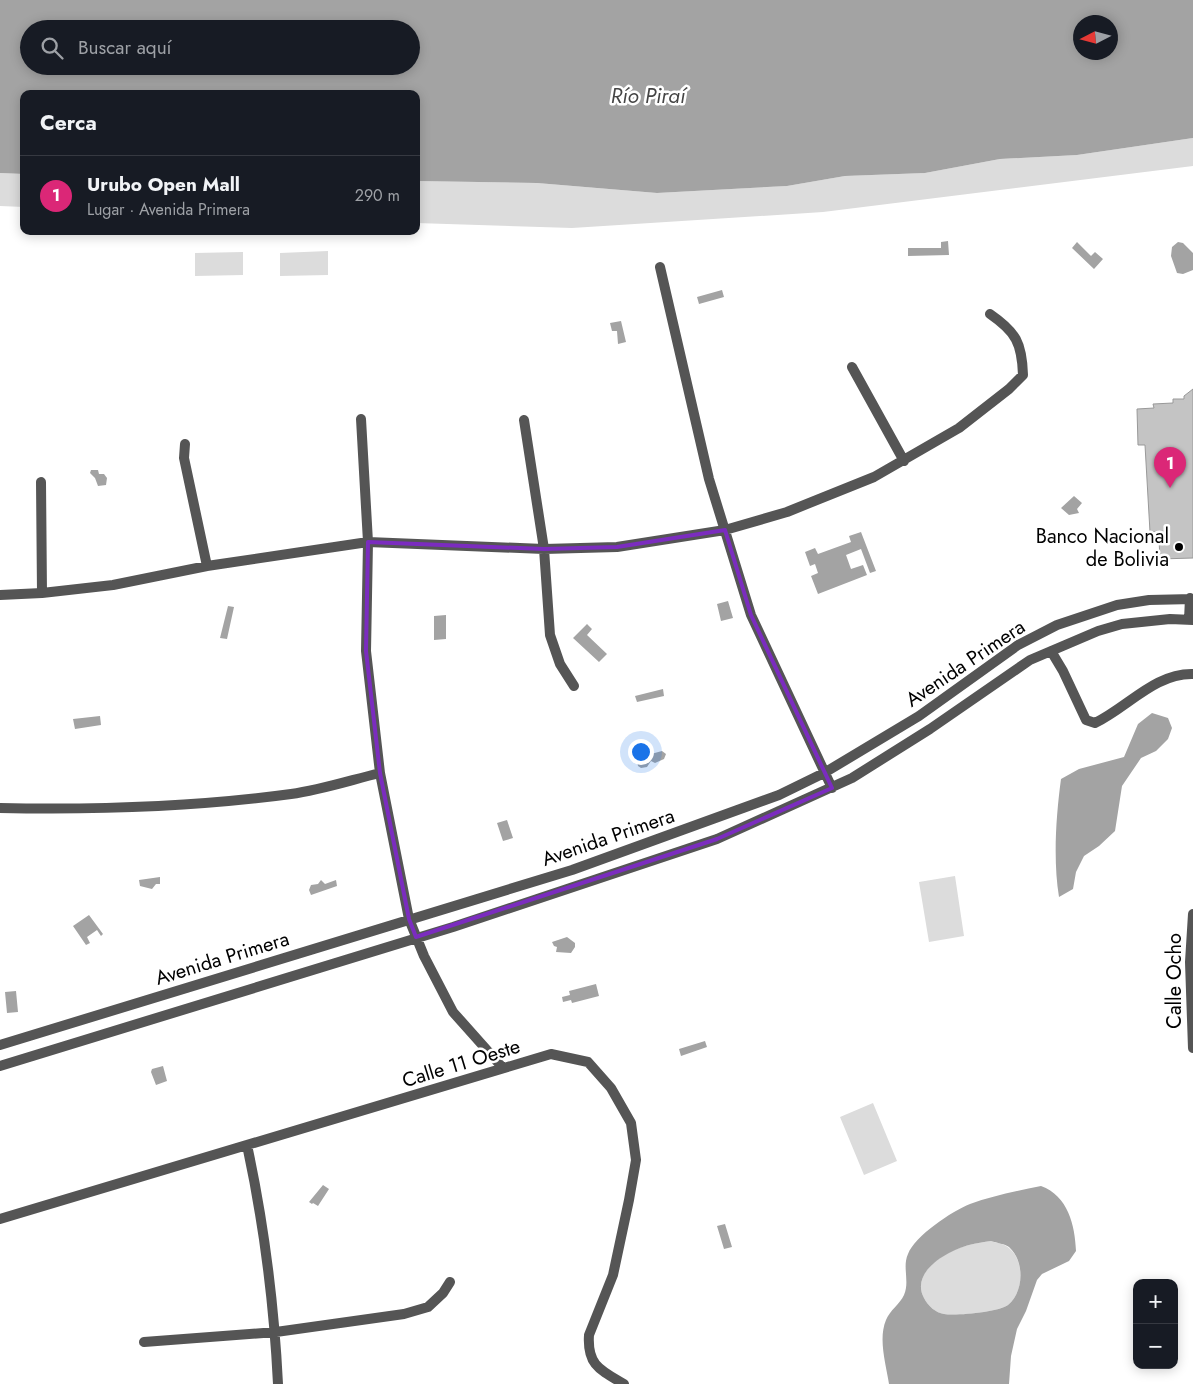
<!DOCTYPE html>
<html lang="es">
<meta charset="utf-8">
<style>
:root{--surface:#171b24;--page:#242831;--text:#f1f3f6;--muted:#9ea1a6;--line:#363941;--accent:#db2777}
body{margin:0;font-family:Jost,sans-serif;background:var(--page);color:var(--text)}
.controls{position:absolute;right:15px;bottom:15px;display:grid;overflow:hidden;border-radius:10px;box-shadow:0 2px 12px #0003}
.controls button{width:45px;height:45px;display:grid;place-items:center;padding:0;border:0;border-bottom:1px solid var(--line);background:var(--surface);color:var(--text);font:25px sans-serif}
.compass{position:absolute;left:1073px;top:15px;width:45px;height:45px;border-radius:50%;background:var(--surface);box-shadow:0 2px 12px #0003;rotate:264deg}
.you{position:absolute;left:640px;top:751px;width:18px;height:18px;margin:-12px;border:4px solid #fff;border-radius:50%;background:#1a73e8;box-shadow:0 0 0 8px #1a73e833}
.badge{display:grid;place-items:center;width:32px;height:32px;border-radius:50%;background:var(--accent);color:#fff;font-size:16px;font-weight:700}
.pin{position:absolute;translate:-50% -41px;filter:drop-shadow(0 1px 2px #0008)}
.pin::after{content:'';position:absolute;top:26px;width:18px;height:15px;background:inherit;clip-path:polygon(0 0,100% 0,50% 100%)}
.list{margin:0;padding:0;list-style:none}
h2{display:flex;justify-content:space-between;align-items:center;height:65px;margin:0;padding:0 20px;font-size:21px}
h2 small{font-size:16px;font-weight:400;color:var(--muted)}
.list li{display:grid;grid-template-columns:32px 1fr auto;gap:15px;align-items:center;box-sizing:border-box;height:80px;padding:0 20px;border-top:1px solid var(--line)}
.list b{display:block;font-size:19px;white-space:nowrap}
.list p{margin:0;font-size:16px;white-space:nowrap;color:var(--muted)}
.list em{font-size:16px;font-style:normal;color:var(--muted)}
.icon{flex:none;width:28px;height:28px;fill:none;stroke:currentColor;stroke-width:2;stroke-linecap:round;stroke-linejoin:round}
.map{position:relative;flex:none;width:1193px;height:1384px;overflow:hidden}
.search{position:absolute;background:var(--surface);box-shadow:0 2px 12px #0003;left:20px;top:20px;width:400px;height:55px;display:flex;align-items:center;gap:12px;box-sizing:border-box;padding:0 18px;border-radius:28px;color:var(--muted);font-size:19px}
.panel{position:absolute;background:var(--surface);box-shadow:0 2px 12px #0003;left:20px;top:90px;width:400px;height:145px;border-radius:10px}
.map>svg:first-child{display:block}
.green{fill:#dcdcdc}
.water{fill:#a3a3a3;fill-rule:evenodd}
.building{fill:#c4c4c4;stroke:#999}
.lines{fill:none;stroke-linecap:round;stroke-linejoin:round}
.minor{stroke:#555;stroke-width:10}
.marked{fill:none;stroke:#7b2cbf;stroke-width:4;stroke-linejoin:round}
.poi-dot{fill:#000;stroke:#fff;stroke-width:2}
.labels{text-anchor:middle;stroke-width:5;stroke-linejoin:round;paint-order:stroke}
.poi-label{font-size:20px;fill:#000;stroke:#fff;text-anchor:end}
.street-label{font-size:20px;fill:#000;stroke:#fff}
.water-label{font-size:21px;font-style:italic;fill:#444;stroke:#fff}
</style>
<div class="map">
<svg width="1193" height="1384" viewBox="0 0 1193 1384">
<rect width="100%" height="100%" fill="#fff"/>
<path class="green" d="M1193 138V166L823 212 572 228 416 223V181L537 183 657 193 787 186 845 176 925 173 1000 159 1077 155Z
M0 173 24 174V207L0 206Z
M328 251V275L280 276V253Z
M243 252V275L195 276V253Z
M955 876 964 936 929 942 919 882Z
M873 1103 897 1161 864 1175 840 1117Z
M991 1241C997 1243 1005 1244 1009 1248 1025 1261 1024 1292 1008 1305 999 1312 956 1316 944 1314 936 1313 928 1306 924 1298 910 1272 947 1250 969 1245 976 1243 984 1242 991 1241Z"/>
<path class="water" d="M0 0H1193V138L1077 155 1000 159 925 173 845 176 787 186 657 193 537 183 416 181V94H24V174L0 173ZM1110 22V52H1080V22ZM29 29H411V66H29Z
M948 241 949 255 908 256V248H941V242Z
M1077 242 1091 256 1095 252 1103 259 1094 269 1072 248Z
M1178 242 1183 243 1193 253V270L1183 274 1177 273 1171 256 1172 247Z
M722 290 724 297 699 304 697 297Z
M621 321 626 342 618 344 617 331H612L610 323Z
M91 470H98L99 474H104L107 478 106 485 98 486 95 478 90 473Z
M1074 496 1082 503 1077 509 1079 513 1069 515 1061 508Z
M861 532 876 571 870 573 861 549 846 555 851 569 863 565 867 575 818 594 811 576 818 573 815 564 810 566 805 552 815 548 818 554 851 542 849 536Z
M728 601 733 618 721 621 717 604Z
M228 606 234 607 227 639 220 638Z
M446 615V639L434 640V616Z
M587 624 592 629 587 635 607 654 599 662 573 638Z
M663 689 664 696 637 702 635 696Z
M1152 713 1168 718 1172 728 1168 739 1156 751 1141 758 1122 786 1115 831 1099 846 1084 856 1076 872 1073 889 1059 897C1053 861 1056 816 1061 779L1079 769 1124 757 1138 724Z
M100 716 101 725 75 729 73 719Z
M662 751 666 754 664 759 655 763 651 761 647 767 641 768 638 766 637 760 640 757Z
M507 820 513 838 503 841 497 823Z
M160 877V884H156L152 889 140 886 139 880Z
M321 880 325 884 336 880 337 886 311 895 309 890 311 885 318 884Z
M89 915 103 934 101 936 97 930 87 937 90 943 86 945 73 926Z
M567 937 575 943V947L571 953 556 952 557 947 554 946 552 942Z
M596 984 599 996 572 1003 571 1000 563 1002 562 997 570 995 569 991Z
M16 991 18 1012 7 1013 5 992Z
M705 1041 707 1047 681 1056 679 1049Z
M163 1066 167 1081 156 1085 151 1072 152 1069Z
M323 1185 329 1189 318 1206 313 1203 312 1204 309 1202Z
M1041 1186C1068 1196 1075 1225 1076 1251L1069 1261 1042 1274 1037 1280 1026 1311 1017 1329 1011 1356 1009 1384H889C886 1364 878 1339 886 1320 890 1310 900 1304 904 1295 910 1281 902 1267 908 1254 915 1236 952 1211 970 1204 992 1196 1017 1191 1041 1186ZM991 1241C997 1243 1005 1244 1009 1247 1025 1261 1024 1292 1008 1305 999 1312 956 1316 944 1314 936 1313 928 1306 924 1298 910 1272 947 1251 969 1245 976 1243 984 1242 991 1241Z
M725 1224 732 1247 724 1249 717 1226Z"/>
<path class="building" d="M1193 389V558L1160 559 1159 540 1167 539 1166 531 1150 532 1145 445H1138L1137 409 1154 408 1153 404 1173 403V399H1184V396Z"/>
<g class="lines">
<path class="minor" d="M660 267 709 479 751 615 832 788
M852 367 904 461
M361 419 368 542 366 651 380 773 409 919 424 956 453 1012 502 1067
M524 420 544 549 550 635 560 664 574 686
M185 444 184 458 207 566
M41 482 42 593
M0 595 42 593 113 585 207 566 368 542 544 549 617 547 725 530 787 512 874 477 959 428 1009 389 1023 375C1022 343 1016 332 990 314
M1189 620 1190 598
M1051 651 1063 671 1086 720 1095 723C1128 707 1155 673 1193 674
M0 808C97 810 195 807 291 794 321 790 351 780 380 773
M1193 914 1190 962 1193 1048
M0 1045 572 870 779 795 824 773 919 716 1018 645 1057 625 1117 605 1149 600 1193 599
M0 1066 453 927 717 839 852 778 930 729 1030 660 1098 631 1122 624 1170 619 1193 620
M247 1145C264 1224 274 1303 278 1384
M0 1219 551 1054 588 1062 611 1088 631 1123 636 1160 629 1200 613 1275 589 1335C587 1365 600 1370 624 1384
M144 1342 276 1332 404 1314 428 1307 443 1293 450 1282"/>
</g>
<path class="marked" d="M725 530 751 615 832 788 717 839 416 937 409 919 380 773 366 651 368 542 544 549 617 547Z"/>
<circle class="poi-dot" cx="1179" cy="547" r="5"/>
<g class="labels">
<g class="poi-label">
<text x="1169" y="543">Banco Nacional<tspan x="1169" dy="23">de Bolivia</tspan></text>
</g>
<g class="street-label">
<text transform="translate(965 663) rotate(-34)" y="7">Avenida Primera</text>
<text transform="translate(608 837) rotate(-19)" y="7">Avenida Primera</text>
<text transform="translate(222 958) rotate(-17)" y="7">Avenida Primera</text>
<text transform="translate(1174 981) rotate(-90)" y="7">Calle Ocho</text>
<text transform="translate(461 1063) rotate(-17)" y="7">Calle 11 Oeste</text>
</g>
<g class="water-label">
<text x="648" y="103">Río Piraí</text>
</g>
</g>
</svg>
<div class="controls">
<button>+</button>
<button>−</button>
</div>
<svg class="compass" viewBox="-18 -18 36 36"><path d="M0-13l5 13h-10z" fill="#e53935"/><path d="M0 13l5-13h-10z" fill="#9ea1a6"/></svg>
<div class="you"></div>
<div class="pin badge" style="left:1170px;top:488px">1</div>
<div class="search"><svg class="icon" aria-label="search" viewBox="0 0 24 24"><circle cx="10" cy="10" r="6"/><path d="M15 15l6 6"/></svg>Buscar aquí</div>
<section class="panel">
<h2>Cerca<small></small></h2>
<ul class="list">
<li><span class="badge">1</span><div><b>Urubo Open Mall</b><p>Lugar · Avenida Primera</p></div><em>290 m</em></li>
</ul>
</section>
</div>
